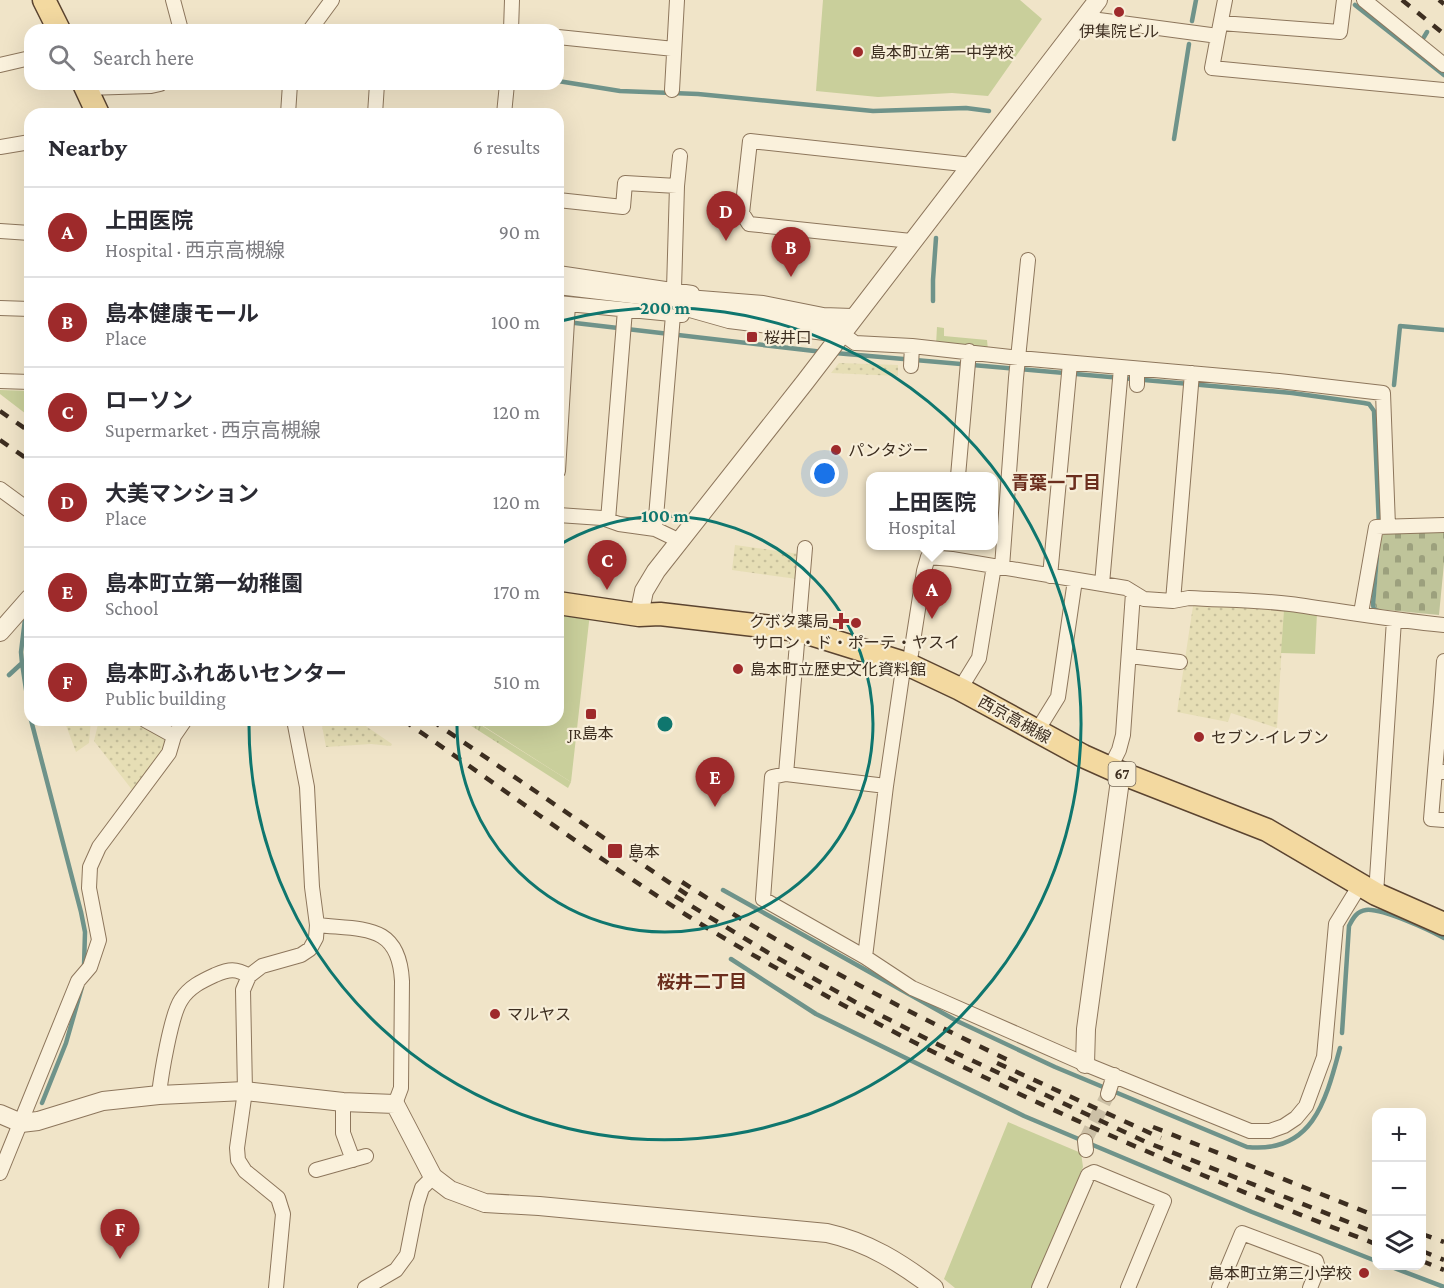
<!DOCTYPE html>
<meta charset="utf-8">
<style>
:root{--surface:#fff;--page:#f7f7f7;--text:#2b2b33;--muted:#7c7c81;--line:#e1e1e2;--accent:#9e2a2b}
body{margin:0;font-family:"Crimson Pro","Noto Sans JP",serif;background:var(--page);color:var(--text)}
.controls{position:absolute;right:18px;bottom:18px;display:grid;overflow:hidden;border-radius:12px;box-shadow:0 6px 24px #0002}
.controls button{width:54px;height:54px;display:grid;place-items:center;padding:0;border:0;border-bottom:2px solid var(--line);background:var(--surface);color:var(--text);font:30px sans-serif}
.you{position:absolute;left:825px;top:474px;width:21px;height:21px;margin:-15px;border:4px solid #fff;border-radius:50%;background:#1a73e8;box-shadow:0 0 0 9px #1a73e833}
.badge{display:grid;place-items:center;width:39px;height:39px;border-radius:50%;background:var(--accent);color:#fff;font-size:20px;font-weight:700}
.pin{position:absolute;translate:-50% -50px;filter:drop-shadow(0 2px 3px #0008)}
.pin::after{content:'';position:absolute;top:32px;width:21px;height:18px;background:inherit;clip-path:polygon(0 0,100% 0,50% 100%)}
.popup{position:absolute;left:866px;top:472px;width:132px;height:78px;box-sizing:border-box;display:grid;place-content:center;border-radius:12px;background:var(--surface);filter:drop-shadow(0 2px 4px #0005);font-size:20px;white-space:nowrap;color:var(--muted)}
.popup b{font-size:22px;color:var(--text)}
.popup::after{content:'';position:absolute;left:50%;top:100%;margin-left:-12px;border:12px solid transparent;border-top-color:var(--surface)}
.list{margin:0;padding:0;list-style:none}
h2{display:flex;justify-content:space-between;align-items:center;height:78px;margin:0;padding:0 24px;font-size:26px}
h2 small{font-size:20px;font-weight:400;color:var(--muted)}
.list li{display:grid;grid-template-columns:39px 1fr auto;gap:18px;align-items:center;box-sizing:border-box;height:90px;padding:0 24px;border-top:2px solid var(--line)}
.list b{display:block;font-size:22px;white-space:nowrap}
.list p{margin:0;font-size:20px;white-space:nowrap;color:var(--muted)}
.list em{font-size:20px;font-style:normal;color:var(--muted)}
.icon{flex:none;width:33px;height:33px;fill:none;stroke:currentColor;stroke-width:2;stroke-linecap:round;stroke-linejoin:round}
.map{position:relative;flex:none;width:1444px;height:1288px;overflow:hidden}
.search{position:absolute;background:var(--surface);box-shadow:0 6px 24px #0002;left:24px;top:24px;width:540px;height:66px;display:flex;align-items:center;gap:15px;box-sizing:border-box;padding:0 21px;border-radius:18px;color:var(--muted);font-size:22px}
.panel{position:absolute;background:var(--surface);box-shadow:0 6px 24px #0002;left:24px;top:108px;width:540px;height:618px;border-radius:18px}
.map>svg:first-child{display:block}
.farmland{fill:url(#farmland-dots)}
.grass{fill:url(#grass-tufts)}
.cemetery{fill:url(#cemetery-stones)}
.park{fill:#c9cf9b}
.lines{fill:none;stroke-linecap:round;stroke-linejoin:round}
.stream{stroke:#6f938a;stroke-width:4.5}
.minor-tunnel{stroke:#ccc0a6;stroke-width:14;stroke-dasharray:14 7;stroke-linecap:butt}
.minor-casing{stroke:#8d765c;stroke-width:16}
.tertiary-casing{stroke:#8d765c;stroke-width:20}
.primary-casing{stroke:#5b4430;stroke-width:25}
.minor{stroke:#faf1dc;stroke-width:14}
.tertiary{stroke:#faf1dc;stroke-width:18}
.primary{stroke:#f3d9a0;stroke-width:22}
.rail{stroke:#3d2e20;stroke-width:4.5;stroke-dasharray:10 10;stroke-linecap:butt}
.ring{fill:none;stroke:#0f766e;stroke-width:3}
.poi-dot{fill:#9e2a2b;stroke:#f7eed8;stroke-width:2}
.labels{text-anchor:middle;stroke-width:4.5;stroke-linejoin:round;paint-order:stroke}
.shield{fill:#f7eed8;stroke:#756857;stroke-width:1.5}
.shield-label{font-size:15px;font-weight:bold;fill:#3d2e20}
.poi-label{font-size:16px;fill:#3d2e20;stroke:#f7eed8;text-anchor:start}
.street-label{font-size:16px;fill:#3d2e20;stroke:#f7eed8}
.neighbourhood-label{font-size:18px;font-weight:bold;fill:#6b2e1e;stroke:#f7eed8}
.centre{fill:#0f766e;stroke:#f7eed8;stroke-width:3}
.ring-label{font-size:18px;text-anchor:middle;font-weight:bold;fill:#0f766e;stroke:#f7eed8;stroke-width:4.5;stroke-linejoin:round;paint-order:stroke}
</style>
<div class="map">
<svg width="1444" height="1288" viewBox="0 0 1444 1288">
<defs>
<pattern id="farmland-dots" width="8" height="8" patternUnits="userSpaceOnUse" patternTransform="scale(1.5)"><rect width="8" height="8" fill="#e6deb5"/><path d="M2 2h.1M6 6h.1" fill="none" stroke="#c6bf9b" stroke-width="1.8" stroke-linecap="round"/></pattern>
<pattern id="grass-tufts" width="24" height="20" patternUnits="userSpaceOnUse" patternTransform="scale(1.5)"><rect width="24" height="20" fill="#c9cf9b"/><path d="M3 7l-1-3M5 7V3M7 7l1-3M15 17l-1-3M17 17v-4M19 17l1-3" fill="none" stroke="#aeb285"/></pattern>
<pattern id="cemetery-stones" width="16" height="16" patternUnits="userSpaceOnUse" patternTransform="scale(1.5)"><rect width="16" height="16" fill="#bfc49a"/><path d="M2 7V4a2 2 0 0 1 4 0v3zM10 15v-3a2 2 0 0 1 4 0v3z" fill="#9ca07d"/></pattern>
</defs>
<rect width="100%" height="100%" fill="#f0e4c8"/>
<path class="farmland" d="M839 363 898 365V376L831 373Z
M735 545 800 554 797 579 732 570Z
M1193 606 1284 609 1277 728 1231 713 1228 722 1177 712Z
M64 720H91L89 743 76 752Z
M99 720H125L147 725 159 732 166 743 165 748 133 791 94 741Z
M321 720H357L392 744 391 746 371 744 326 747Z"/>
<path class="grass" d="M462 720H473L571 782 568 788Z"/>
<path class="cemetery" d="M1444 529V563L1439 615 1377 609 1375 605 1381 536 1391 530Z"/>
<path class="park" d="M823 0H1020L1042 19 988 96 952 93 878 97 816 91Z
M937 327 944 328V336L987 340 988 350 936 345Z
M0 390 30 391V417L0 394Z
M1284 609 1317 613 1315 654 1281 653Z
M558 611 590 613 571 782 474 720H558Z
M1008 1122 1081 1153 1083 1167 1032 1288H955L944 1279Z"/>
<g class="lines">
<path class="stream" d="M1355 5 1444 75
M1192 21 1196 0
M1424 37 1427 32
M558 81 620 91 698 94 873 111 966 108 989 111
M1174 139 1189 44
M933 301V280L936 238
M558 321 823 352
M835 353 1292 393 1364 403 1369 404 1374 411 1379 526
M1394 385 1400 326 1444 330
M1377 555 1373 605 1374 609 1380 612
M27 594 30 575
M22 663 30 716
M9 675 22 663 21 652 26 611
M31 720 81 912 85 932 84 967
M723 890 957 1021 1055 1067 1247 1147C1313 1154 1326 1100 1340 1048
M731 959 816 1014 1024 1116 1252 1212 1376 1261
M1342 1033 1349 926C1353 918 1357 911 1366 910 1382 908 1429 930 1444 938
M42 1103 66 1043 82 987
M1389 1266 1444 1287"/>
<path class="minor-tunnel" d="M1085 1141 1108 1094"/>
<g class="minor-casing">
<path id="minor" d="M173 0 181 30
M1364 0 1444 65
M1084 18 1218 36 1225 0
M1221 23 1340 32 1344 0
M310 30 332 0
M511 30 512 0
M1218 36 1212 68 1444 90
M558 37 674 49
M0 65 30 58
M86 88 151 86 160 84
M672 90 677 0
M288 114 290 84
M375 114 377 84
M504 114 507 84
M0 147 30 142
M558 200 623 207 625 183 677 186 680 156
M0 231 30 233
M911 241 749 224 742 213 750 141 972 165
M558 273 692 293
M674 289 677 186
M558 303 682 315
M0 308 30 309
M841 333 855 343 912 346 1019 358 1279 381 1383 393 1388 526
M911 366 912 346
M1137 370V385
M0 381 30 382
M558 471 568 304
M958 476 969 351
M0 489 30 511
M558 515 602 518 619 524 655 529 680 541
M608 520 625 310
M655 529 673 315
M1002 567 1016 378 1028 260
M1050 576 1070 363
M1102 584 1121 368
M1173 601 1192 373
M1361 613 1376 527 1444 525
M1130 656 1180 662
M1444 661 1441 702 1444 703
M960 689 979 658 994 566
M1441 702 1435 771 1444 772
M145 720 174 736
M1037 731 1058 697 1075 580
M1110 768 1119 750 1123 735 1133 593
M1435 771 1431 819 1444 820
M786 774 805 548
M886 786 786 774 772 777 763 899 865 957 912 988 1085 1064 1250 1131H1270L1284 1126 1296 1118 1306 1106 1324 1057 1336 924 1360 885
M1376 894 1394 620
M317 925C363 930 399 923 402 981L401 1088 395 1104
M865 957 886 786 902 676 911 654 924 571 928 557 952 559 1126 588 1144 599 1173 601 1189 598C1223 600 1257 600 1290 604 1341 611 1392 620 1444 625
M1108 1094 1114 1075
M159 1095C161 1075 171 1015 181 1000 189 987 202 981 215 975 229 969 236 968 249 976
M343 1102V1133L353 1160
M1085 1141 1086 1150
M316 1170 366 1156
M0 1173 78 981 90 967 99 940 89 888 90 867 99 847 169 753 174 736 185 720
M276 1288 283 1214 278 1198 245 1171 238 1160 237 1148 245 1091 243 990 249 976 262 966 301 955 310 949 316 938 317 925 312 887 307 787 294 720
M365 1288 396 1270 407 1255 417 1204 422 1188 433 1177
M1039 1288 1088 1175 1094 1172 1164 1201 1128 1288
M1219 1288 1242 1233 1316 1261 1318 1268 1310 1288"/>
</g>
<g class="tertiary-casing">
<path id="tertiary" d="M558 285 649 296 763 305 823 317 852 318
M683 306 729 319 841 333
M639 615 644 591 656 571 805 382 1098 0
M0 632 30 598
M1085 1064 1086 1029 1121 773
M0 1114 21 1123 38 1121 103 1101 159 1095 245 1091 343 1102 395 1104 433 1177 450 1190 485 1203 539 1206 827 1233C868 1242 901 1263 934 1288"/>
</g>
<g class="primary-casing">
<path id="primary" d="M44 0 59 30
M84 84 98 114
M558 603 639 615 660 614 798 630 907 664 960 689 1083 756 1121 773 1267 830 1376 894 1444 924"/>
</g>
<use href="#minor" class="minor"/>
<use href="#tertiary" class="tertiary"/>
<use href="#primary" class="primary"/>
<path class="rail" d="M1402 0 1444 34
M1439 0 1444 4
M0 411 30 432
M0 440 30 461
M403 720C498 785 591 854 688 916 732 944 778 969 823 994 1001 1092 1187 1172 1376 1244
M431 720 689 896
M682 882C787 950 900 1008 1012 1062
M675 896 767 952 857 1003 939 1045 1146 1142 1376 1233
M997 1063 1161 1138
M1153 1127 1376 1216
M1422 1234 1444 1242
M1422 1251 1444 1260
M1422 1261 1444 1270"/>
</g>
<g class="ring">
<path d="M559 545A208 208 0 1 1 457 720"/>
<path d="M561 321A416 416 0 1 1 249 720"/>
</g>
<g class="poi-dot">
<circle cx="1119" cy="12" r="6"/>
<circle cx="858" cy="52" r="6"/>
<rect x="746" y="331" width="12" height="12" rx="3"/>
<circle cx="836" cy="450" r="6"/>
<path d="M838 612h6v6h6v6h-6v6h-6v-6h-6v-6h6z"/>
<circle cx="856" cy="623" r="6"/>
<circle cx="738" cy="669" r="6"/>
<rect x="585" y="708" width="12" height="12" rx="3"/>
<circle cx="1199" cy="737" r="6"/>
<rect x="607" y="843" width="16" height="16" rx="3"/>
<circle cx="495" cy="1014" r="6"/>
<circle cx="1364" cy="1273" r="6"/>
</g>
<g class="labels">
<rect class="shield" x="1108.5" y="762" width="27" height="24" rx="4.5"/>
<g class="shield-label">
<text x="1122" y="779">67</text>
</g>
<g class="poi-label">
<text x="1119" y="37" text-anchor="middle">伊集院ビル</text>
<text x="870" y="58">島本町立第一中学校</text>
<text x="764" y="343">桜井口</text>
<text x="848" y="456">パンタジー</text>
<text x="829" y="627" text-anchor="end">クボタ薬局</text>
<text x="856" y="648" text-anchor="middle">サロン・ド・ポーテ・ヤスイ</text>
<text x="750" y="675">島本町立歴史文化資料館</text>
<text x="591" y="739" text-anchor="middle">JR島本</text>
<text x="1211" y="743">セブン-イレブン</text>
<text x="628" y="857">島本</text>
<text x="507" y="1020">マルヤス</text>
<text x="1352" y="1279" text-anchor="end">島本町立第三小学校</text>
</g>
<g class="street-label">
<text transform="translate(1015 719) rotate(29)" y="6">西京高槻線</text>
</g>
<g class="neighbourhood-label">
<text x="1056" y="489">青葉一丁目</text>
<text x="702" y="988">桜井二丁目</text>
</g>
</g>
<circle cx="665" cy="724" r="9" class="centre"/>
<g class="ring-label">
<text x="665" y="314">200 m</text>
<text x="665" y="522">100 m</text>
</g>
</svg>
<div class="controls">
<button>+</button>
<button>−</button>
<button><svg class="icon" aria-label="layers" viewBox="0 0 24 24"><path d="M12 4l9 5-9 5-9-5zM3 14l9 5 9-5"/></svg></button>
</div>
<div class="you"></div>
<div class="pin badge" style="left:932px;top:619px">A</div>
<div class="popup"><b>上田医院</b>Hospital</div>
<div class="pin badge" style="left:791px;top:277px">B</div>
<div class="pin badge" style="left:607px;top:590px">C</div>
<div class="pin badge" style="left:726px;top:241px">D</div>
<div class="pin badge" style="left:715px;top:807px">E</div>
<div class="pin badge" style="left:120px;top:1259px">F</div>
<div class="search"><svg class="icon" aria-label="search" viewBox="0 0 24 24"><circle cx="10" cy="10" r="6"/><path d="M15 15l6 6"/></svg>Search here</div>
<section class="panel">
<h2>Nearby<small>6 results</small></h2>
<ul class="list">
<li><span class="badge">A</span><div><b>上田医院</b><p>Hospital · 西京高槻線</p></div><em>90 m</em></li>
<li><span class="badge">B</span><div><b>島本健康モール</b><p>Place</p></div><em>100 m</em></li>
<li><span class="badge">C</span><div><b>ローソン</b><p>Supermarket · 西京高槻線</p></div><em>120 m</em></li>
<li><span class="badge">D</span><div><b>大美マンション</b><p>Place</p></div><em>120 m</em></li>
<li><span class="badge">E</span><div><b>島本町立第一幼稚園</b><p>School</p></div><em>170 m</em></li>
<li><span class="badge">F</span><div><b>島本町ふれあいセンター</b><p>Public building</p></div><em>510 m</em></li>
</ul>
</section>
</div>
